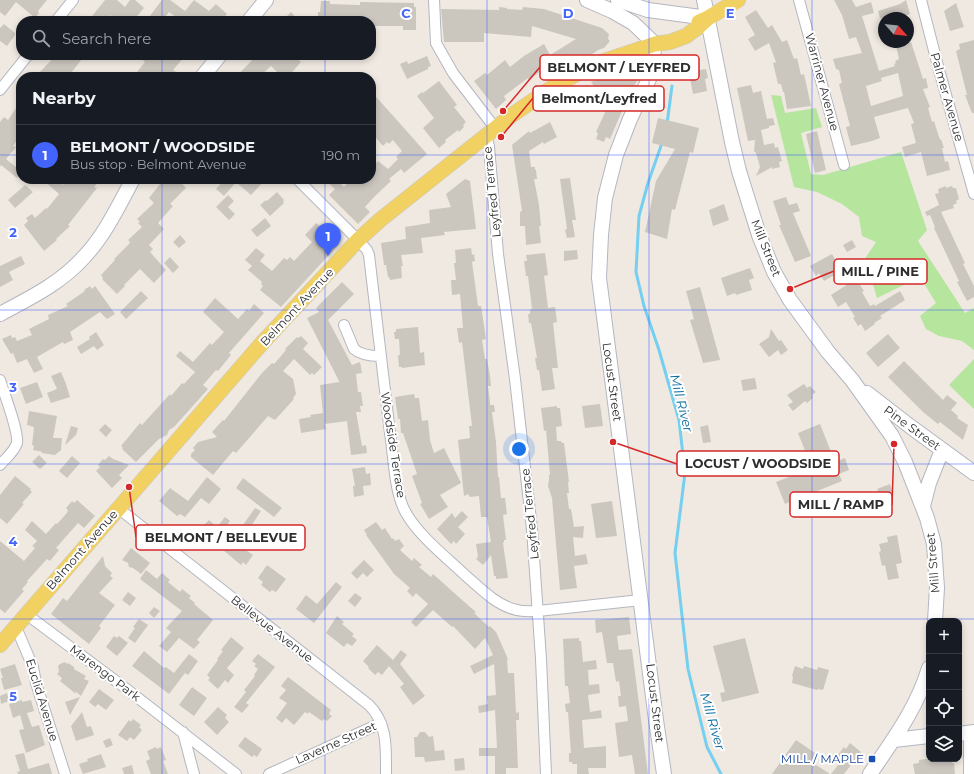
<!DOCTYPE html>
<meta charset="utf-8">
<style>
:root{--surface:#171b24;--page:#242831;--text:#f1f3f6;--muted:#9ea1a6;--line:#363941;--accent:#4264fb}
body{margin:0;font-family:Montserrat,sans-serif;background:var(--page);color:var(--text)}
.controls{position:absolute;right:12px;bottom:12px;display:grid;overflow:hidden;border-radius:8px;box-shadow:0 2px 6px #0003}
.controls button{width:36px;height:36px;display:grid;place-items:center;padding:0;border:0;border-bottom:1px solid var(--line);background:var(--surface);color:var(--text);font:20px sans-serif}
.compass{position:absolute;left:878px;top:12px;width:36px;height:36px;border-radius:50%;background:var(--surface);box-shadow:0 2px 6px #0003;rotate:117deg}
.you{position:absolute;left:519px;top:449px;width:14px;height:14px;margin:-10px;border:3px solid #fff;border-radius:50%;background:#1a73e8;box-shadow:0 0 0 6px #1a73e833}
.badge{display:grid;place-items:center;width:26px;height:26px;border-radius:50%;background:var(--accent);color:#fff;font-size:13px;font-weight:700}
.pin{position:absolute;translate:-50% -33px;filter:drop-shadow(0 1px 2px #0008)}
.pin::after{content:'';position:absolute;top:21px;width:14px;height:12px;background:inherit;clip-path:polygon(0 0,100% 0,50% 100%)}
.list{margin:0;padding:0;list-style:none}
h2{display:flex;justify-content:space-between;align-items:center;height:52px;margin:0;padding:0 16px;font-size:17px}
h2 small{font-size:13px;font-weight:400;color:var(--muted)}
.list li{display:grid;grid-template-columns:26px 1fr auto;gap:12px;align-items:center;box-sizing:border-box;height:60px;padding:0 16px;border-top:1px solid var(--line)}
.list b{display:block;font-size:15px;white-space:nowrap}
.list p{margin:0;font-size:13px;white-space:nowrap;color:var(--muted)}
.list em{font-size:13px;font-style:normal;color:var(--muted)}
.icon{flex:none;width:22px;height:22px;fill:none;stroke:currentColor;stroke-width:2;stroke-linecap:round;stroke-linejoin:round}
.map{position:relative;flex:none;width:974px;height:774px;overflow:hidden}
.search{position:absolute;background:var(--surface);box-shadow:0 2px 6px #0003;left:16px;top:16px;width:360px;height:44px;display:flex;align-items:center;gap:10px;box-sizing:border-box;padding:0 14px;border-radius:16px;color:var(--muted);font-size:15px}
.panel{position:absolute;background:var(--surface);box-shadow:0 2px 6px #0003;left:16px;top:72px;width:360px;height:112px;border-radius:16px}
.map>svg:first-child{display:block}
.green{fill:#b6e59e}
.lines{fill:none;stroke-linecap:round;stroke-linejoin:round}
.stream{stroke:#75cff0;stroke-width:3}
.building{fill:#cbc7bf;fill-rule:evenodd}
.street-casing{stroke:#b4b7c1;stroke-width:12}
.secondary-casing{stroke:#b4b7c1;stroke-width:16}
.primary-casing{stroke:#c9c9c9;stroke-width:16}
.street{stroke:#fff;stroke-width:10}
.secondary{stroke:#fff;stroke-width:14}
.primary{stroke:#f2d163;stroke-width:15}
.grid{fill:none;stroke:#4264fb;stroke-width:1;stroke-opacity:0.55}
.transit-dot{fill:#1a4fb4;stroke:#fff;stroke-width:1.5}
.labels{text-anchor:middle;stroke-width:4;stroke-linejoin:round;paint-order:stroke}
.street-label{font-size:12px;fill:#2e2e2e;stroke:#fff}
.transit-label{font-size:12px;fill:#164399;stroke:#fff;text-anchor:end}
.water-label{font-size:13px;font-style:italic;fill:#0d6fa3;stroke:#fff}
.grid-label{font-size:13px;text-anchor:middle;font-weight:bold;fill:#4264fb;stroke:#fff;stroke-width:4;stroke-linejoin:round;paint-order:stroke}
.leader{fill:none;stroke:#d62828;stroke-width:1.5}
.callout-dot{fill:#d62828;stroke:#fff;stroke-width:1.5}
.callout{fill:#fff;stroke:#d62828;stroke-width:1.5}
.callout-label{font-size:13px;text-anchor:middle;font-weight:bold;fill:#2e2e2e}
</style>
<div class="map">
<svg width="974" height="774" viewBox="0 0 974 774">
<rect width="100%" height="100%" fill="#efe9e1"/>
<path class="green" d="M771 95 781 96 785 113 816 108 822 127 801 133 811 174 823 175 901 152 927 230 918 241 965 313 974 308V350L962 341 939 336 926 329 920 316 936 303 920 277 877 298 872 281 857 271 876 242 862 236 859 217 842 204 817 192 794 187Z
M974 359V409L949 385Z"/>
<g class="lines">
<path class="stream" d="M667 124 672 86
M662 143 648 183 639 216 636 272 644 306 659 350 679 420 685 473 675 553 688 669 707 747 721 774"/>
</g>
<path class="building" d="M0 0H47L38 11 39 13 35 18 16 2 5 16 0 12Z
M105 0H117L125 7 130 0H135L144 8 133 21H116L110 15 105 21H88Z
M162 0H170L185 11 194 0 209 11 216 4 227 14 221 21H181L169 12 162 21H146Z
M834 0H852L856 7 871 2 874 13 862 16 879 71 895 66 894 64 896 63 895 61 899 59 895 42H911L923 79 926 78 928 88 923 89 930 107 928 108 932 122 934 121 940 140 941 139 944 148H942L945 162 948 161 950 170 927 176 921 152 905 157 902 147 916 143 911 124 914 123 908 108 874 117 880 138 872 141 851 146 846 127 850 126 839 84 842 83 839 70 836 69 833 59 862 53 856 37 849 39 842 15ZM898 73 903 96 871 106 866 86 882 81 881 78Z
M906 0 910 14 899 18H880L878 11 900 4Z
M321 1H330V4L360 5V2L414 3V7H416V30H403V26H371V21H318V12H320Z
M956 3 964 27 950 31 944 11Z
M499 7 507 8V9L522 10 523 7 544 9 602 28 609 34 608 39 610 41 604 48 598 50 594 53 554 76 551 71 549 72 546 67 529 80 528 78 504 96 506 100 496 109 474 81 485 73 487 75 505 60 510 67 524 56 544 44 550 55 576 39 532 26 531 37 484 33V42H444L441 9 499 10Z
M756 10 768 28 772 25 782 42 787 40 794 59 797 58 801 75 804 74 811 106 787 109 784 92H783L781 84H778L773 63 776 62 769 43 755 51 748 39 755 35 745 17Z
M291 12 299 21H282Z
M4 24 15 33V35L7 46 0 41V28Z
M974 40V113H972L965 95H967L956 51 960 49 959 44Z
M56 55H85L68 77H44L39 73Z
M137 55H186L173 70 176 72 172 77H133L145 62Z
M257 55H294L301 62 288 77H282L271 66 259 77H236Z
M427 56 431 66 428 67V69L407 79 400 64 407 61 408 64Z
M627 67 632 68 636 72 638 76 637 81 621 109 622 111 610 139 606 137 604 142 596 139 598 133 596 132 612 97 606 87 598 92 591 82Z
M706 69 708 78 705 79 707 91 693 94 690 78 695 77 694 71Z
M439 81 457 105 454 107 466 122 463 125 464 127 459 132 458 130 445 140 446 142 439 148 423 128 434 118 417 96 422 92 423 93Z
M751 85 753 93 761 91 767 119 773 118 775 125 769 126V128L761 130 764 145 774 143 775 148 778 147 782 161 779 162 780 167 772 169V167L756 176 760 167 756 153 754 151 755 140 748 141 737 88Z
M371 91 427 154 404 173 401 169 389 179 391 181 375 196 365 207 370 212 358 224 329 195 335 189 324 179H336L344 187 351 179H371V158L376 163 378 161 388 169 398 159 396 157 402 151 393 140 389 144 387 142 383 146 371 132Z
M21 101V135L13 146 16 147 6 159 21 171 17 178 1 165 0 167V122L4 117 8 120Z
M658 118 699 128 693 153 690 152 675 210 672 209 667 239 645 232 656 181 675 149 652 143Z
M550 122 557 137 544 144 543 142 529 151 531 167H535V170H536L537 179H534L539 205 541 226H539L541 243 526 245 525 226H520V212L522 211 512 145 529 131 530 133Z
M817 131 826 170 815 173 806 134Z
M570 178 576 220H572L575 237 567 238 565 230 567 229 560 179Z
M42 179H56L63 185 67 179H101L94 187 97 188 68 225 70 226 56 239 57 240 44 251 24 225 28 221 26 218 32 214 35 218 46 208 47 209 59 194Z
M164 179H178L186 188 170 204 173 206 158 223 164 229 149 245 153 249 150 252 166 270 154 283 140 269 124 285 125 286 117 294 102 279 103 278 101 275 115 260 114 259 129 244 130 242 128 240 142 227 138 223 140 222 137 219 154 203 149 198Z
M225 179H266L251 195 236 182 224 196 216 189Z
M465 179 470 181 476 229 444 232 445 235 421 238 423 253 401 255 403 266H401L402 278 390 280 389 277H388L386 265H384L381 243 406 239 405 227 430 223 429 210 451 207 446 194Z
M25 185 33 192 15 208 8 200Z
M946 186V188L952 186 953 188H956L959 199 956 201 957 203 953 205 954 208 941 212 965 263 963 264 974 286V297L967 301 957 282 959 281 934 228 935 227 930 215 927 216 925 212 939 205 935 194 939 193 938 189Z
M277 192 284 200 283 202 284 203 270 216 260 205 266 200 267 201Z
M228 195 234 201 228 207 235 214 229 220 216 207Z
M786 197 789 205 797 203 800 211 793 213 811 256 795 262 779 225H781L773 201Z
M724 204 729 220 713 226 709 210Z
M265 218 271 226 257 237 251 230Z
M316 223 339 244 281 307 260 290 263 286 261 284 262 282 248 270 252 266 245 260 256 248 265 255 260 261 272 271 284 258 287 260 290 257 294 261 312 242 305 235Z
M180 235 186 242 179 248 173 242Z
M852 240 856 247 847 252 843 245Z
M471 248 472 255 474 254 475 261 472 262 478 306H481L486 339 482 340 485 359H487L490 376 491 386H488L490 402V405H494L495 412H492L496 442 498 477H499L501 498H505L507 514 503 515 506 540H504V542L503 543 508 578 496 579V576H494L491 555 483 565 476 559 478 557 476 544 491 542 487 517H481L479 496 470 497 468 494 464 496 458 440 470 438 469 426H472L462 342 459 343 457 328H463L460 294 452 295 451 280H456L454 263H456L455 250Z
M577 250 578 259 564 261V251Z
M545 253 548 275 544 276 548 308 555 307 557 322 553 323 558 368H552L555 389 542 391 539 370H537L535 358H537L531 323H529L528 314H530V310L532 309 528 276H526L524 261H527L526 255Z
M832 254 840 268 836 270 838 273 824 281 819 273 816 276 810 266Z
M21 256 25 264 9 272 13 280 0 287V266Z
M170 257 179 267 173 273 164 263Z
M750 268 754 278 749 280 752 290 736 295 735 293 727 296 721 278Z
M856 279 864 291 862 292 870 306 874 304 875 306 900 291 905 300 880 316 882 318 874 323 875 324 865 331 861 324 858 326 853 318 855 317 846 302 838 307 831 295Z
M342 282 354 294 328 320 352 365 360 362 362 373 356 374 358 392H361L363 406H360L361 412H356L362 446 366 445 367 453 351 455 347 421 325 424 326 429 301 433 299 419 311 417 310 415 323 413 320 385 339 382 340 383 307 318 319 312 316 308Z
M90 286 92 289 95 286 115 314 107 319 100 312 70 332 73 340 64 344 63 342 37 357 43 369 34 373 27 359 17 363 13 353 11 354 2 339 11 335 12 338 15 337 17 341 32 335 29 329 49 319 48 315 68 306 66 304 85 291 84 290Z
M700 287 720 360 703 363 690 320 694 319 686 291Z
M141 291 148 298 126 319 120 312Z
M215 298 238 319 247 309 249 311 254 304 264 313 229 353 231 355 218 371 216 370 203 385 208 389 174 427 169 430 167 435 159 439 136 462 122 449 123 448 121 446 140 423 142 425 170 394 171 396 182 383 184 384 195 372 176 356 180 351 193 362 210 343 212 345 224 332 203 312Z
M418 327 420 353 424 352 425 365 402 368V367H399L398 355H400L399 339H395L394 332H396V329Z
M771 329 779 341 781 340 788 350 781 355 778 350 769 357 759 344 769 337Z
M96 332 104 345 97 350 94 346 81 354 77 347 90 339 89 337Z
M888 334 900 348 878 367 866 353Z
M301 336 308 343 303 349 322 367 314 375 312 373 310 375 294 359 283 371 293 379 296 394 293 398 294 399 275 420 268 416 236 453 233 451 213 475 191 457V454L195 450 193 448 198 442 217 437 212 432 223 420 224 421 262 373 272 363 274 364 286 350 285 349 297 337 298 338Z
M904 361 943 400 947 395 957 403 951 410 958 416 957 418 968 425 963 440 940 422 938 424 923 412 888 377Z
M61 372 66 384 70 397 51 403 47 393 57 389 51 376Z
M755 378 757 389 743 391 741 380Z
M37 382 43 397 26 404 20 388Z
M804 384 807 388 810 386 816 392 812 395 813 398 807 403 805 401 793 411 788 405 793 402 787 395Z
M414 394 415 398H419L422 421 428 420 430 440 434 453 444 448 461 483 440 495 448 507 429 519 420 504 422 503 412 476 417 474 403 433H401L400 419H398L395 397Z
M600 404 603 426 585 428 582 406Z
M557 406V408H560L562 426 556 427 557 441H561L562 443H564L569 482H568L569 493H567L569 509H571L574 527 584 526 583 538 573 537 575 556 586 554 588 564 574 566 577 588 560 590 552 498 548 486 549 480V475H550L546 430 544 431 541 408Z
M29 411 57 416 53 438H62L61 450 55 455 41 453 43 452 33 450 34 446 32 445 34 427 27 425Z
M105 424 112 430 106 437 99 430Z
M820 424 835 462 845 458 849 470 839 474 842 481 785 504 776 482 812 468 798 433Z
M708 425 711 442 703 443 700 427Z
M71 426 78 428 76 435 65 445Z
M39 455 47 463 40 469 32 462Z
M72 456 80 463 67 478 59 471Z
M109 456 113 459 129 465 119 475 122 478 112 488 96 471 100 467 98 465 103 459 105 460Z
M365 467 366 474 370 473 371 485 363 486 364 495 354 497 353 486H355L352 469Z
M15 476 31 489 30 490 32 492 22 503 24 504 7 524 0 518V495Z
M207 477 221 489 209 504 201 498 185 517 180 514 177 516 159 501 170 488 188 501Z
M243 478 282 508 274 517 236 488Z
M890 484 893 493 891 494 893 500 890 501 891 504 874 511 869 502 852 509 851 507 838 512 835 504 862 492 864 496 878 491 877 489Z
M77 500 95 516 84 528 78 523 56 548 59 550 50 561 47 559 27 581 28 582 22 589 24 591 5 613 0 609V541L24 561 35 548 32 546 37 541 25 530 32 521 46 534 56 523 57 524 67 513 68 510 66 508 72 501 74 503Z
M612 501 617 536 596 538 591 504Z
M255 508 261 511 249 529 243 525Z
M462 511 468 517 458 527 465 534 456 544 454 541 451 544 437 529 452 513 455 518Z
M225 517 230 521 223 530 235 541 237 539 243 543 240 546 253 555 246 565 243 562 241 565 211 540 212 539 203 532 205 530 202 527 209 520 217 527Z
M376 522 382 530 385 528 392 539 393 538 395 541 399 539 404 546 400 550 412 561 414 558 422 565 419 567 431 577 433 574 470 607 476 612 474 613 489 627 490 626 496 632 508 659 507 660 508 673H514L516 713 519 712V720H516L518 768H506V774H495V756H479V748H497L495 710 479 713 478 706 488 704 487 696 496 695 494 664 474 674 470 666 493 655 485 638 475 649 453 626 452 627 433 610 416 627 411 622 428 604 416 593 413 597 407 591 410 588 394 574 366 535H367L364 530Z
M897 535 902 563 896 564 899 578 888 580 885 565 882 566 879 552 881 551 879 544 888 542 887 537Z
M131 548 150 563 141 574 133 568 129 567 128 563 122 560Z
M103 556 105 566 112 573 110 576 113 578 99 593 115 605 99 626 101 628 89 644 51 614 63 598 67 601Z
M364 560 374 570 367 577 363 573 357 579 351 573Z
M267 565 286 579 276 592 272 590 270 592 261 585 263 582 258 578Z
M146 570 157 579 162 573 170 580 168 582 180 592 182 589 191 596 189 598 195 603 194 604 213 620 197 640 200 642 194 649 179 638 167 652 159 646 171 632 166 628 182 611 140 579Z
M336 582 342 587 314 623 296 609 306 595 317 604Z
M128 592 136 598 130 606 122 600Z
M355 593 362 598 355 607 348 601Z
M154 607 160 611 154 618 149 613Z
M337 616 344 622 342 624 354 634 352 636 357 640 352 646 347 643 344 647 326 633Z
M629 617 631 634 617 636 619 650 632 649 648 774H635L632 755 619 757 615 723 628 721 626 706 619 707 618 696H621L619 681 616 682 613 663H607L602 632 596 633 595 620Z
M139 619 148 625 135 643 128 638 135 628 133 627Z
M114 636 117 638 119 636 128 643 117 656 106 647Z
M231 637 244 648 227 668 234 675 228 683 225 680 218 689 208 680 210 678 207 675 218 660 217 659 223 651 221 650Z
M579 638V641H581L583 662 596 660 597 669 588 670 589 685 599 684 600 693 588 695 590 712 601 710 602 718 582 720 584 748 606 746V768H588L589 774H577V764H572V762H569V753H571L568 712H566L565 704 570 703 568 686H565L563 639Z
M745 638 759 693 722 702 720 693 725 692 713 646Z
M377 645 393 660 401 650 407 655 400 664 425 696 413 705 400 687 404 684 389 666 382 675 378 672 375 675 368 668 369 667 363 661Z
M144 651 164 668 166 667 174 673 189 654 198 661 188 675 185 673 169 694 132 666Z
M258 654 275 667 246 703 249 705 242 713 234 707 246 692 244 690 255 676 254 675 258 669 254 666 256 664 252 661Z
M65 662 67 664 68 663 74 667V669L86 676 84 679 89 681 81 696 75 691 76 694 60 681 62 678 57 674 59 672 58 666 60 664Z
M15 664 22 685 4 690 1 678H3L0 669Z
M795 666 803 669 804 666 817 670 818 667 829 670 823 690 818 689 817 690 792 683 793 677 792 676Z
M288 677 331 710 329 714 332 716 327 721 324 719 322 721 309 712 308 714 305 712 294 725 286 718 282 723 276 718 287 703 279 698 286 690 281 686Z
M192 687 207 698 194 716 179 705Z
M99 689 114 700 106 710 98 704 95 707 89 702Z
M7 693 9 701 1 704 0 696Z
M80 697 70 715 65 702Z
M22 700V702L31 700 34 711 27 713 32 727 39 725 45 745 26 753 19 730 24 729 20 715 13 718 9 704Z
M218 707 227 715 225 718 229 722 217 735 204 722Z
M82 712 87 727 91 726 94 735 76 741 71 726Z
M133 719 141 725 139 727 142 730 134 740 130 737 127 741 118 735 129 720 131 722Z
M420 732H425L429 737 433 736 435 751 444 750 445 760 425 762 424 757H415L414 737H417Z
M245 737 262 749 257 757 254 755 252 757 238 746Z
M110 738 113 745 106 748 103 741Z
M796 740 818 755 813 763 830 774H772Z
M850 743 861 752 844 774H831L842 760 837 756 844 747 846 749Z
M156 747 157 749 161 747 166 760 163 761 168 774H151L146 761 150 759 147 751Z
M24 753 28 769 49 763 52 774H18L17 772 20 771 15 755Z
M101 754 106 767 83 774 79 764 88 761 87 759Z
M464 758 465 770 455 771 454 759Z
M926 759H932V761L952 759V763H954L955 774H915L913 764 919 763V760Z
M132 765 134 774H124L122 768Z"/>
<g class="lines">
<g class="street-casing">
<path id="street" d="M434 0 436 43 453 73 495 128
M799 0 844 165
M921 0 939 70 974 194
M56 21 73 0
M0 90 28 55
M486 136 489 146 498 254 515 379 532 529 541 659 546 774
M297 179 358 240 367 250 369 255C376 315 383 374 390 433 394 458 394 492 406 513 419 536 446 557 465 575 480 588 497 606 517 610 524 612 531 611 538 611L641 600
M344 325 354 349C361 355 372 356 380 356
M0 380C4 393 19 432 17 443 14 452 6 458 0 465
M118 508 369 705C388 724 386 749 386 774
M26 614 120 684 236 774
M16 627 33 667 36 683 65 774
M183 732 194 774
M969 733V774
M269 774 381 723"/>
</g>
<g class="secondary-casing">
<path id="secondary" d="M587 0 612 11 633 23 655 44 649 79 630 119 616 155 605 198 601 235 599 278 656 720 664 774
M618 0 648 10 708 18
M704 0 732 142 739 171 759 235 774 272 790 300 828 352 852 380 892 436 905 462 927 518 934 544 937 588 935 621
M249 21 266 0
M202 77 220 55
M0 314C30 298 61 283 84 257 105 235 119 205 133 179
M867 393 911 427 974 473
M923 506 929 483 942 450
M959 734 974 732
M894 740 929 736
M870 774C893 740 917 708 929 668"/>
</g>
<g class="primary-casing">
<path id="primary" d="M699 22 708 18 738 0
M0 645 263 342 358 240 380 220 512 115 553 87 580 72 604 61 655 44 670 42 686 36 697 28 708 18"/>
</g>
<use href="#street" class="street"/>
<use href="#secondary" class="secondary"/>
<use href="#primary" class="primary"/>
</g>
<path class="grid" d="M162 0V21M325 0V21M487 0V774M649 0V774M812 0V774M162 55V77M325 55V77M0 155H21M371 155H974M162 179V774M325 179V774M0 310H974M0 464H974M0 619H974"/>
<rect class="transit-dot" x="868" y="755" width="8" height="8" rx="2"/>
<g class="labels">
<g class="street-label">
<text transform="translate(822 82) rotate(75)" y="4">Warriner Avenue</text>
<text transform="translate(947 97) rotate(74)" y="4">Palmer Avenue</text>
<text transform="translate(492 192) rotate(-96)" y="4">Leyfred Terrace</text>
<text transform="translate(766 248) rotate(68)" y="4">Mill Street</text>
<text transform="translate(297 307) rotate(-47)" y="4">Belmont Avenue</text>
<text transform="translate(612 382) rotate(82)" y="4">Locust Street</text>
<text transform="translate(912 428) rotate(36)" y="4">Pine Street</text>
<text transform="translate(393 445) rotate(81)" y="4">Woodside Terrace</text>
<text transform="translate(530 514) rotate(-96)" y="4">Leyfred Terrace</text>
<text transform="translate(82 550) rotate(-49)" y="4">Belmont Avenue</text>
<text transform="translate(933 563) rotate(-95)" y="4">Mill Street</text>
<text transform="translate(272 629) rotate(38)" y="4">Bellevue Avenue</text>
<text transform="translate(105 673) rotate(37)" y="4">Marengo Park</text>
<text transform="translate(42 700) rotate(73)" y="4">Euclid Avenue</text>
<text transform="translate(655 703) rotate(83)" y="4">Locust Street</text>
<text transform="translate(336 743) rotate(-24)" y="4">Laverne Street</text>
</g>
<g class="transit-label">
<text x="864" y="763">MILL / MAPLE</text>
</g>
<g class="water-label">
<text transform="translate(682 403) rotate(76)" y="5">Mill River</text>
<text transform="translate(713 721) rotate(74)" y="5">Mill River</text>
</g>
</g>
<g class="grid-label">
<text x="406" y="18">C</text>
<text x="568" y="18">D</text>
<text x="730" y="18">E</text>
<text x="13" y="237">2</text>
<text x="13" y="392">3</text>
<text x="13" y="546">4</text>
<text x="13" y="701">5</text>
</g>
<path class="leader" d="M503 111L540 67M501 137L533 98M790 289L834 271M613 442L677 464M894 444L892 505M129 487L136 537"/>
<g class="callout-dot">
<circle cx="503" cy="111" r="4"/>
<circle cx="501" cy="137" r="4"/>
<circle cx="790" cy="289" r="4"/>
<circle cx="613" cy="442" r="4"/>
<circle cx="894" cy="444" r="4"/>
<circle cx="129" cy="487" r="4"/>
</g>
<g class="callout">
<rect x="540" y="55" width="159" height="25" rx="4"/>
<rect x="533" y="86" width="131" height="25" rx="4"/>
<rect x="834" y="259" width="93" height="25" rx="4"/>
<rect x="677" y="451" width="162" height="25" rx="4"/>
<rect x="790" y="492" width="102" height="25" rx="4"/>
<rect x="136" y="525" width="169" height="25" rx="4"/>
</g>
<g class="callout-label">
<text x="619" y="72">BELMONT / LEYFRED</text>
<text x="599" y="103">Belmont/Leyfred</text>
<text x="880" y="276">MILL / PINE</text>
<text x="758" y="468">LOCUST / WOODSIDE</text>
<text x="841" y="509">MILL / RAMP</text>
<text x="221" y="542">BELMONT / BELLEVUE</text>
</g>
</svg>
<div class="controls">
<button>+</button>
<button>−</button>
<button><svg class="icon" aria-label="locate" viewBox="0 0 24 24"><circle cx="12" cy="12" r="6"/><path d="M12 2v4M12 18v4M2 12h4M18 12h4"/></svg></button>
<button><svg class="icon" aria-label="layers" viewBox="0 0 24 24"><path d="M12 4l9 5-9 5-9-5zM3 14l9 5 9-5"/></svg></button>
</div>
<svg class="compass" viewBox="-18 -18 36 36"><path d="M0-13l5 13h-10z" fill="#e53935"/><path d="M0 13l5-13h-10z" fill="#9ea1a6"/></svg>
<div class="you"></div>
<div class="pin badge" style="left:328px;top:256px">1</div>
<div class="search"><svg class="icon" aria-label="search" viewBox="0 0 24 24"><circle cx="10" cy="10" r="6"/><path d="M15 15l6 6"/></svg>Search here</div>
<section class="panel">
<h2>Nearby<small></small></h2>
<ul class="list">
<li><span class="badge">1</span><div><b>BELMONT / WOODSIDE</b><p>Bus stop · Belmont Avenue</p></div><em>190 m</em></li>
</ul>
</section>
</div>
